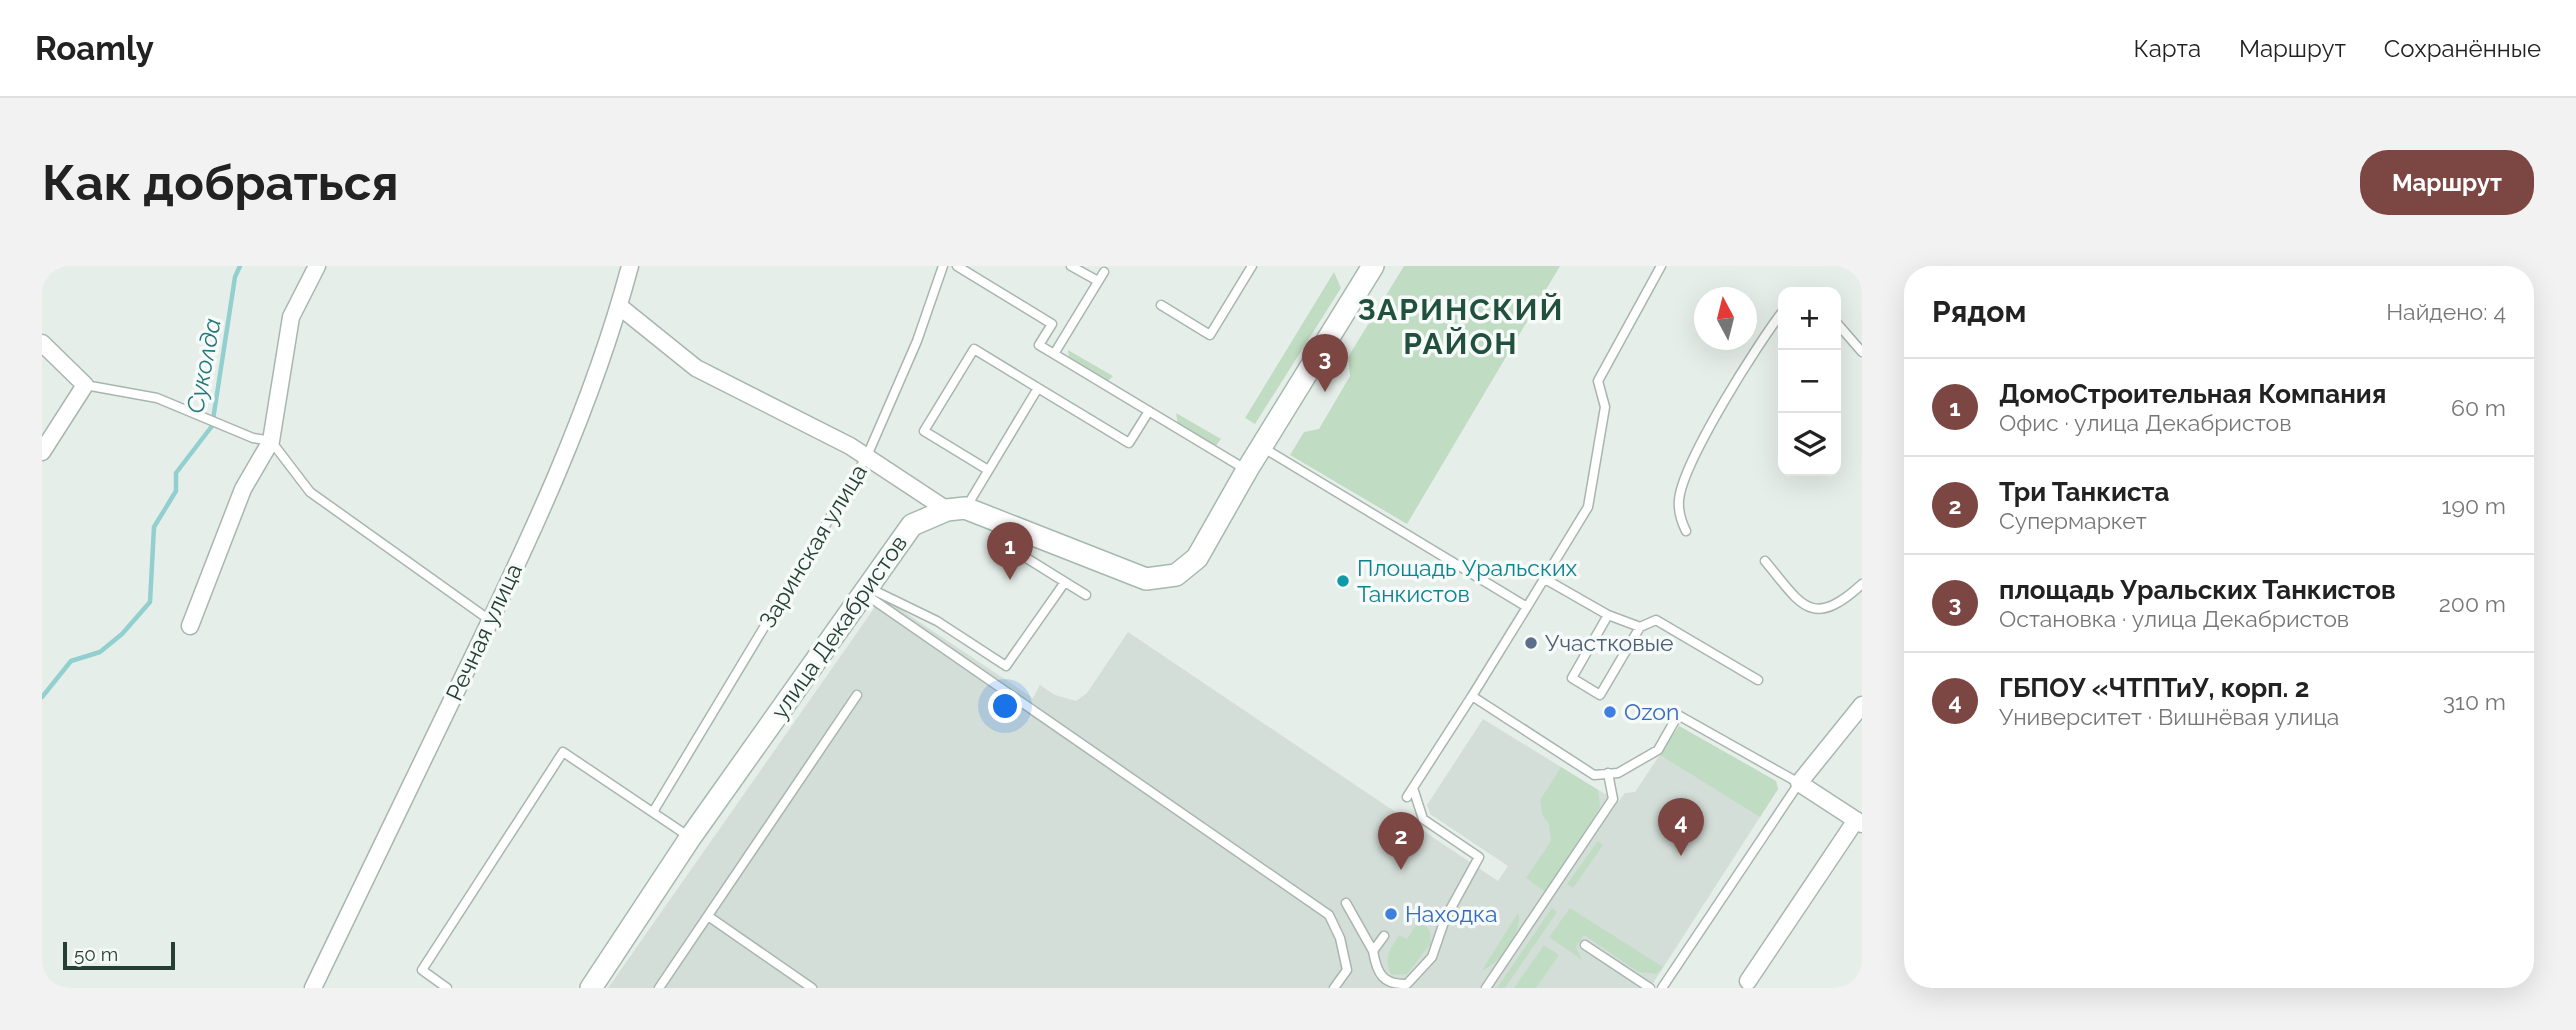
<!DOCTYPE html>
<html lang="ru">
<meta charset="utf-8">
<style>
:root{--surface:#fff;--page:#f2f2f2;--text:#222;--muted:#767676;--line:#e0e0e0;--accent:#7c4642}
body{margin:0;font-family:Raleway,sans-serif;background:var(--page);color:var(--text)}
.controls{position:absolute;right:21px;top:21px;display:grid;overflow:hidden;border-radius:14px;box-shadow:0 7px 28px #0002}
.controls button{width:63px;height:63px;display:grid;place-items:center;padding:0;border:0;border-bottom:2px solid var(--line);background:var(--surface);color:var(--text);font:35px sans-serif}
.compass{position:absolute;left:1652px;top:21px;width:63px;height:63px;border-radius:50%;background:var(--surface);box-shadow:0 7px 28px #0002;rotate:353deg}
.scale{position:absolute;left:21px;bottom:18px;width:112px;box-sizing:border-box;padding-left:7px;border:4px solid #253f34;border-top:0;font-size:19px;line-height:24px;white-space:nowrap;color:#253f34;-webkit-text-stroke:5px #f6faf8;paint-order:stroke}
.you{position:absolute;left:964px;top:441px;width:24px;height:24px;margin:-18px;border:5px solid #fff;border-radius:50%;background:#1a73e8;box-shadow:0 0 0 10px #1a73e833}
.badge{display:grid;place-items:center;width:46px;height:46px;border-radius:50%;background:var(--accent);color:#fff;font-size:23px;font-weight:700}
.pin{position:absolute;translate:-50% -58px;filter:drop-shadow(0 2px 4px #0008)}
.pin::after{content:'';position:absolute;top:37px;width:24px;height:21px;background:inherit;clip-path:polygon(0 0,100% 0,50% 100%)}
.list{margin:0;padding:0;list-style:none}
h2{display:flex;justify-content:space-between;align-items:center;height:91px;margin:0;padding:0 28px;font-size:30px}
h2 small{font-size:23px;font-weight:400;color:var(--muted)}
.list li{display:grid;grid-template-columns:46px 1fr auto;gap:21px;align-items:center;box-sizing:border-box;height:98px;padding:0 28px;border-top:2px solid var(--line)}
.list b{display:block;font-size:26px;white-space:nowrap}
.list p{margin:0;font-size:23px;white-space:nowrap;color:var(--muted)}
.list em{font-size:23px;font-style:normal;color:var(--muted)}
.icon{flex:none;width:38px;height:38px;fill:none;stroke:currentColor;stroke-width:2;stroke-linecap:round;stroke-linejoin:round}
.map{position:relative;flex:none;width:1820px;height:722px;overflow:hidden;border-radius:28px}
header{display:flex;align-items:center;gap:42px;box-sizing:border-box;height:98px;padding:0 35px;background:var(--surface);border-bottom:2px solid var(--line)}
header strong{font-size:33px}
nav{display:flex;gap:38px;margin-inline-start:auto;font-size:24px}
.intro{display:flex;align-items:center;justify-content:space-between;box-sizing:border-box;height:168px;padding:0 42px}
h1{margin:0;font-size:49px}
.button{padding:18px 32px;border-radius:28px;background:var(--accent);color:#fff;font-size:24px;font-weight:700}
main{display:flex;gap:42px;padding:0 42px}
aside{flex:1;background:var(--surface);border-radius:28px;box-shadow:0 7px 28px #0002}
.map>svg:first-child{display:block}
.built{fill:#d4ded8}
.green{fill:#c0ddc3}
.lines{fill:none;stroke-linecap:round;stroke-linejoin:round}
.stream{stroke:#92cfcf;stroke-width:4.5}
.lane-casing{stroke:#a8b6af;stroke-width:11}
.street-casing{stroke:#a8b6af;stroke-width:19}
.secondary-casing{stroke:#a5b9af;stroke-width:24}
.lane{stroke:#fff;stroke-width:8}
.street{stroke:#fff;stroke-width:16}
.secondary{stroke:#fff;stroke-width:21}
.culture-dot{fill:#0f9aa8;stroke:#f6faf8;stroke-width:2.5}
.service-dot{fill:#5c6f8a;stroke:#f6faf8;stroke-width:2.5}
.shop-dot{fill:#3f7fe0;stroke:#f6faf8;stroke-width:2.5}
.labels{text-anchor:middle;stroke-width:7;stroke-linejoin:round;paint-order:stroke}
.street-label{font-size:23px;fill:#253f34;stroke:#f6faf8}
.culture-label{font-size:23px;fill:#0d838f;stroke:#f6faf8;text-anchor:start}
.service-label{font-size:23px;fill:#4e5e75;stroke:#f6faf8;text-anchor:start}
.shop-label{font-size:23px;fill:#366cbe;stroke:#f6faf8;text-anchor:start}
.water-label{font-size:24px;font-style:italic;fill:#227778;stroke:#f6faf8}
.district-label{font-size:30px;font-weight:bold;letter-spacing:2px;fill:#22503e;stroke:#f6faf8}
</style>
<header>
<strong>Roamly</strong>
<nav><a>Карта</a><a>Маршрут</a><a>Сохранённые</a></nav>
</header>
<div class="intro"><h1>Как добраться</h1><a class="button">Маршрут</a></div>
<main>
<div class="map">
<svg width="1820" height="722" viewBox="0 0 1820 722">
<rect width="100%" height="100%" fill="#e6eee9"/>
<path class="built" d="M840 331 991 432 998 419 1013 429 1034 435 1045 427 1086 366 1456 615 1466 600 1388 548 1385 539 1441 453 1576 536 1583 527 1593 526 1637 460 1734 515 1736 523 1608 722H566Z"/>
<path class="green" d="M1362 0H1518L1365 258 1248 189 1262 166 1277 163 1308 110 1306 91Z
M1292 6 1299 22 1213 158 1203 152Z
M1026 84 1071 110 1065 116 1027 93Z
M1134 147 1179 173 1173 181 1136 159Z
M1637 460 1734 515 1736 523 1718 551 1618 489Z
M1519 501 1556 524 1558 541 1505 627 1484 612 1509 575 1507 558 1500 549 1498 534Z
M1556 575 1561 579 1531 622 1525 618Z
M1510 642 1515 646 1463 722H1455Z
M1528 642 1621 701 1614 708 1596 706 1542 669 1534 681 1540 694 1507 671Z
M1476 647C1482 663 1456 701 1440 704Z
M1379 651 1388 666 1389 677 1365 708 1349 709C1341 692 1348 683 1357 669L1365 673Z
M1502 679 1517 689 1494 722H1472Z"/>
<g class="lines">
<path class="stream" d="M0 431 29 395 58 386 80 368 108 336 112 261 134 225V207L170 160 193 11 198 0"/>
<g class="lane-casing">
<path id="lane" d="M915 0 1010 58 997 79 1012 88
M1029 0 1056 15
M1062 6 1012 88 1203 203
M1119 39 1168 69 1210 0
M1794 56 1820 86
M43 119 115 132 211 172 229 175 268 226 449 355
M1220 181 1485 341 1546 241 1563 141 1556 115 1619 0
M946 204 882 165 932 83 996 122
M925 240 996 122 1087 177 1107 145
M1644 265C1639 255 1636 246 1637 234 1640 197 1716 77 1741 45
M1723 295C1759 338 1769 365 1820 318
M1503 313 1566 349 1598 361 1614 354 1716 414
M1023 316 1044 329
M827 322 895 355 964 400 1023 316 973 285
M823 328 1287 649 1298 672 1305 704 1292 722
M1485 341 1430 430 1552 509 1576 507 1616 484 1636 449 1757 517 1620 722
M1566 349 1530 412 1558 429 1598 361
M1365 531 1430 430
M611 546 825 190 875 75 901 0
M1304 637 1331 685
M666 650 770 722
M1342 670 1331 685C1335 708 1341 719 1365 718L1390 691 1403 653 1437 591 1381 553 1371 522
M1543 679 1608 722
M405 722 380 704 521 486 646 570
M617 722 815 429
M1444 722 1571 533 1566 507"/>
</g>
<g class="street-casing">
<path id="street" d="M577 40 654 102 808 180 905 244
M0 77 43 119 0 186
M148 360 201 223 229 175 249 51 275 0
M1820 439 1757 517 1820 558
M1706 715 1814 554
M271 722C322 617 372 512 423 407 487 275 550 142 588 0"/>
</g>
<g class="secondary-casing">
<path id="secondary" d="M549 722 648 572 870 259 905 244 923 242 1104 313 1134 309 1155 292 1205 204 1331 0"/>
</g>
<use href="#lane" class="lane"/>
<use href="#street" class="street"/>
<use href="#secondary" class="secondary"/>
</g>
<circle class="culture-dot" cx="1301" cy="315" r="7"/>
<circle class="service-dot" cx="1489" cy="377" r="7"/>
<g class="shop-dot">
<circle cx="1568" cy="446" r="7"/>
<circle cx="1349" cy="648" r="7"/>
</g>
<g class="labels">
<g class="street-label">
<text transform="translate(771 280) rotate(-59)" y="8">Заринская улица</text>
<text transform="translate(797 361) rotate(-55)" y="8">улица Декабристов</text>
<text transform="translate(442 366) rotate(-65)" y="8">Речная улица</text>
</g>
<g class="culture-label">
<text x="1315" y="310">Площадь Уральских<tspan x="1315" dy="26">Танкистов</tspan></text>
</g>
<g class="service-label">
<text x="1503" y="385">Участковые</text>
</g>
<g class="shop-label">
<text x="1582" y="454">Ozon</text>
<text x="1363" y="656">Находка</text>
</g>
<g class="water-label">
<text transform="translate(162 100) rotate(-79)" y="8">Суколда</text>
</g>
<g class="district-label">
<text x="1419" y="54">ЗАРИНСКИЙ<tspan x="1419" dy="34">РАЙОН</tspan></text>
</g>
</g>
</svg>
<div class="controls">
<button>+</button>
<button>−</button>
<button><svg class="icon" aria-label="layers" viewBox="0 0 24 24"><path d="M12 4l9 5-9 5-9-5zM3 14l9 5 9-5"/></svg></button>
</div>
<svg class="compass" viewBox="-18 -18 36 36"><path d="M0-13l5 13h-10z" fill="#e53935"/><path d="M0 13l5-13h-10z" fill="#767676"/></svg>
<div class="scale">50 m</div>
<div class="you"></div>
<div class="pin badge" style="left:968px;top:314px">1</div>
<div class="pin badge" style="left:1359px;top:604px">2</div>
<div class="pin badge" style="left:1283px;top:126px">3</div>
<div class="pin badge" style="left:1639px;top:590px">4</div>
</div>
<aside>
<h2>Рядом<small>Найдено: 4</small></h2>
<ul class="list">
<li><span class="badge">1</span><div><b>ДомоСтроительная Компания</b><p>Офис · улица Декабристов</p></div><em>60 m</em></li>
<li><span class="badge">2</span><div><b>Три Танкиста</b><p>Супермаркет</p></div><em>190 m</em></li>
<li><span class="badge">3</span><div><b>площадь Уральских Танкистов</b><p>Остановка · улица Декабристов</p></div><em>200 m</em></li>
<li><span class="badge">4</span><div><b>ГБПОУ «ЧТПТиУ, корп. 2</b><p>Университет · Вишнёвая улица</p></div><em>310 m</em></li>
</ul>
</aside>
</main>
